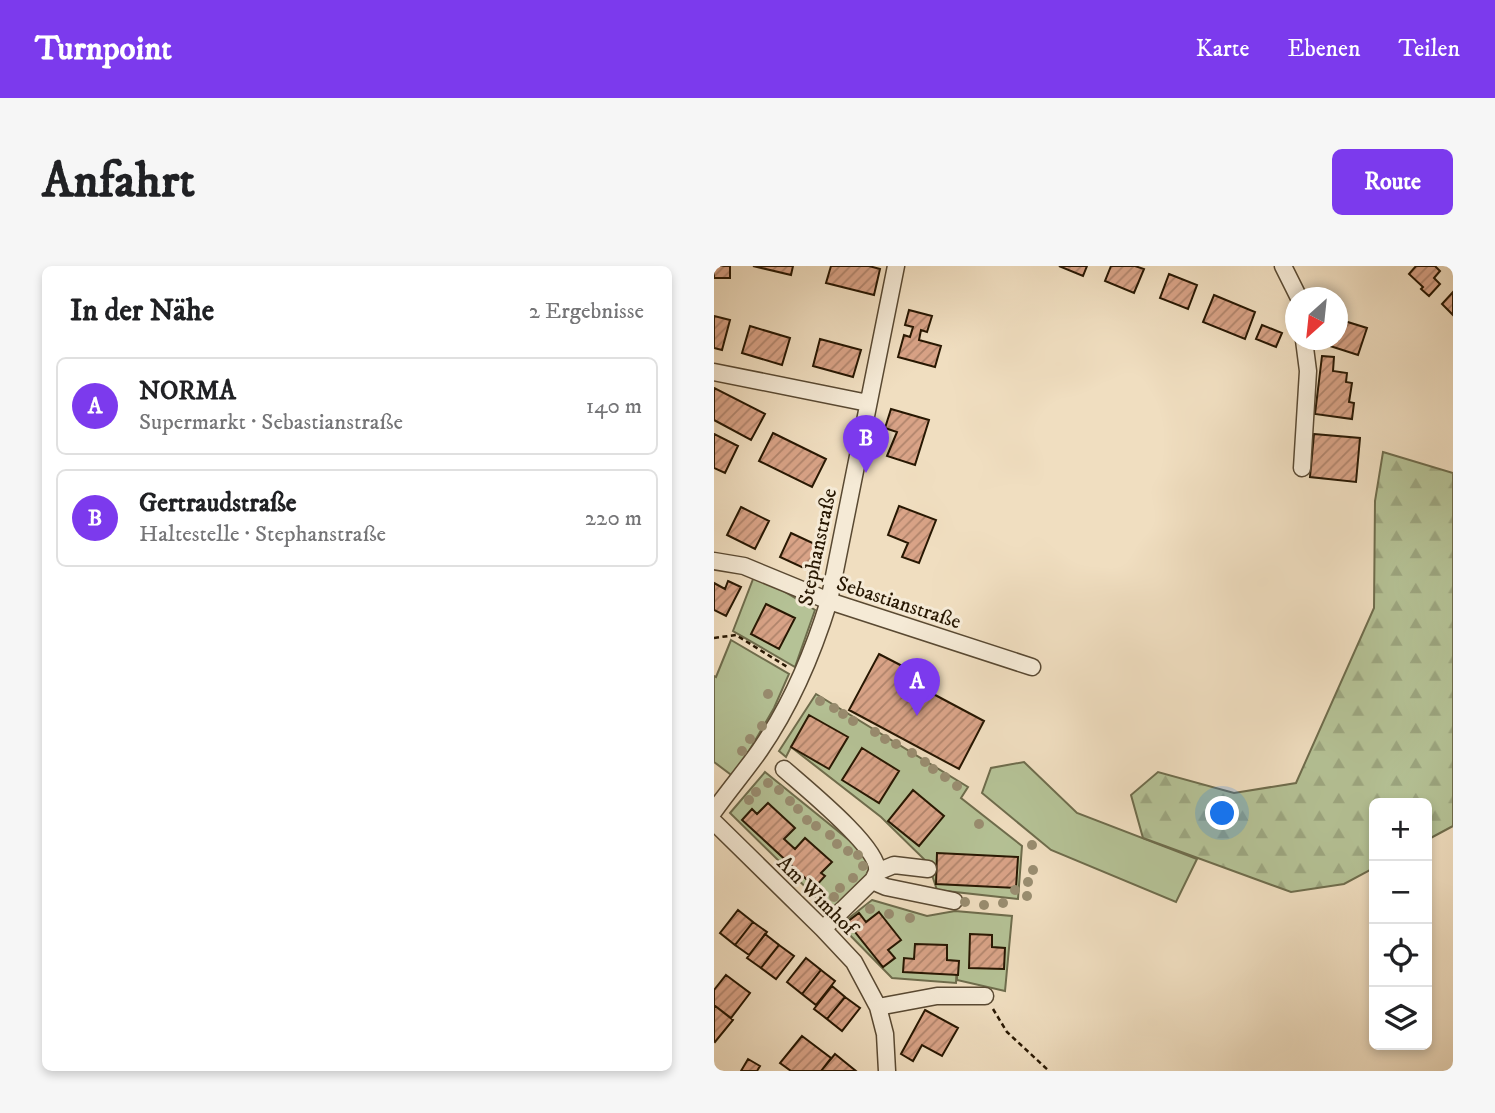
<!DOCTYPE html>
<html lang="de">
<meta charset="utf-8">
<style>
:root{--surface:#fff;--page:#f6f6f6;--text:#202124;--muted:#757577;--line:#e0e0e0;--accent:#7c3aed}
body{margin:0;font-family:"IM FELL DW Pica",serif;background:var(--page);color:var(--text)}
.controls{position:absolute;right:21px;bottom:21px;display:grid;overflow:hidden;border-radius:10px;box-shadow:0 4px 10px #0003}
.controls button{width:63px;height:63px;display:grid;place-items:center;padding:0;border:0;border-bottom:2px solid var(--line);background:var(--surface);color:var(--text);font:35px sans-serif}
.compass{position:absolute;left:571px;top:21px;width:63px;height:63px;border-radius:50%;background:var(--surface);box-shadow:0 4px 10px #0003;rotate:207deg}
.you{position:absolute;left:509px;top:548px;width:24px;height:24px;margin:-18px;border:5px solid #fff;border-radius:50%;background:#1a73e8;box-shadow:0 0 0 10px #1a73e833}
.badge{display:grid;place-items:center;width:46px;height:46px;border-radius:50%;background:var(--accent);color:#fff;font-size:23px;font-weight:700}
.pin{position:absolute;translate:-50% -58px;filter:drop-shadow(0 2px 4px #0008)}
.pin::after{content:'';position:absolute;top:37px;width:24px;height:21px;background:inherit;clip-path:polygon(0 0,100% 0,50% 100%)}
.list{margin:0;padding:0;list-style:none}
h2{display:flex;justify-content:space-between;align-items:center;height:91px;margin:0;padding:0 28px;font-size:30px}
h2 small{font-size:23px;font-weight:400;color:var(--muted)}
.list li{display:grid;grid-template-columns:46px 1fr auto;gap:21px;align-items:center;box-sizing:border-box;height:98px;margin:0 14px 14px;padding:0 14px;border:2px solid var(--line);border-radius:10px}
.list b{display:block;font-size:26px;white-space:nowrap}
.list p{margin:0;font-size:23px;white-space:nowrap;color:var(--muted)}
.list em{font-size:23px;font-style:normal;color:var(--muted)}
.icon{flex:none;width:38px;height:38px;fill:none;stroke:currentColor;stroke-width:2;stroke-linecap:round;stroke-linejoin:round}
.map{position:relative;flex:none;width:739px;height:805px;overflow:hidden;border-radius:10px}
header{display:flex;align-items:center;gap:42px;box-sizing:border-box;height:98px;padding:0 35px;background:var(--accent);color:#fff}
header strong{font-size:33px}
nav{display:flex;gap:38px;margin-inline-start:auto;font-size:24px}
.intro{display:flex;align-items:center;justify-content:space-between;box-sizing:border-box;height:168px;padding:0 42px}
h1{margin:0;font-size:49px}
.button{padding:18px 32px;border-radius:10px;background:var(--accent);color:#fff;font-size:24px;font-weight:700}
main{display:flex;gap:42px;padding:0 42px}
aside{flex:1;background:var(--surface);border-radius:10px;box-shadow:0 4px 10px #0003}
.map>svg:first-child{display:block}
.green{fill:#b5c296;stroke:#6e6c4c;stroke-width:2}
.forest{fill:url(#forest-firs);stroke:#6e6c4c;stroke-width:2}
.building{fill:url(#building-hatch);stroke:#271702;stroke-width:2}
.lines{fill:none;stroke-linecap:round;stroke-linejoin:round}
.street-casing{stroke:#594932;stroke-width:19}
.path{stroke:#271702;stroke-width:2.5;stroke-dasharray:5 3.5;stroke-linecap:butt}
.street{stroke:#f5ead6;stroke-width:16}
.tree{fill:#998d70}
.labels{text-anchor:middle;stroke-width:6;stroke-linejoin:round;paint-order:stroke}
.street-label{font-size:21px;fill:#271702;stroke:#f5ead6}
</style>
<header>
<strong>Turnpoint</strong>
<nav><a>Karte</a><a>Ebenen</a><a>Teilen</a></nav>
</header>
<div class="intro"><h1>Anfahrt</h1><a class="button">Route</a></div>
<main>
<aside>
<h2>In der Nähe<small>2 Ergebnisse</small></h2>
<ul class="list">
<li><span class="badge">A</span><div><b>NORMA</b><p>Supermarkt · Sebastianstraße</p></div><em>140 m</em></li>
<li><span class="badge">B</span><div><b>Gertraudstraße</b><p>Haltestelle · Stephanstraße</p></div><em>220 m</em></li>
</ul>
</aside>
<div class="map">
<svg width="739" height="805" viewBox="0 0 739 805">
<defs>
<pattern id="forest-firs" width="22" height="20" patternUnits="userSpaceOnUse" patternTransform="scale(1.75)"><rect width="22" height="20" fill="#b5c296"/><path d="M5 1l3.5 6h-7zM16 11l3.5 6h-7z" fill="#9ca680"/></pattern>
<pattern id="building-hatch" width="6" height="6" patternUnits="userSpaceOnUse" patternTransform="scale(1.75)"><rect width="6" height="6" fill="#d9a387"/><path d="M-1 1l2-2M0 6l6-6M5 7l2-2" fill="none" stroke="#b0846c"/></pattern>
</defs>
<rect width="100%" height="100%" fill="#f0dec0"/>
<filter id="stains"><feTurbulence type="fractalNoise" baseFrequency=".00286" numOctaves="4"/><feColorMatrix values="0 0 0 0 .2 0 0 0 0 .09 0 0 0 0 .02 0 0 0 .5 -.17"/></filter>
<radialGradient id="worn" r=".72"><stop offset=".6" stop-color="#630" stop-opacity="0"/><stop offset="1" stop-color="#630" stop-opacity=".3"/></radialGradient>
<path class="green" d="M41 308 101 344 81 401 19 365Z
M17 374 75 408 60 442 20 511 0 496V410L2 411Z
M102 428 254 521 247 532 308 580 304 633 223 624 214 597 167 551 77 481 72 491 65 485Z
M310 496 363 547 483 593 462 636 337 584 268 527 277 502Z
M51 506 146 583 159 604 116 645 16 547Z
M158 634 213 650 241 645 298 650 291 725 243 714V697L242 717 178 712 126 659Z"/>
<path class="forest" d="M669 186 739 207V560L713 574V537H660V602L630 618 577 626 429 572 417 529 444 506 520 527 582 517 660 342 661 235Z"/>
<path class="building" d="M0 0H16V12H0Z
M39 0H79L77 9Z
M117 0H155L166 3 160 29 112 17Z
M345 0H373L369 10Z
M397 0H421L430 3 420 27 391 15Z
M702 0H721L726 5 720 12 726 18 715 30 707 23 709 21 695 8Z
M455 8 483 19 474 43 446 32Z
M739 26V49L728 38Z
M500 29 541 46 531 73 489 56Z
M195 44 218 50 213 66 207 64 205 74 227 80 221 101 184 91 190 69 196 71 199 61 191 59Z
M0 50 16 54 8 84 0 82Z
M624 53 653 62 644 89 613 79 614 74H624Z
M548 59 568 67 562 81 542 73Z
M36 60 76 72 68 99 28 87Z
M106 73 147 84 139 111 99 100Z
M608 90 620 91 619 105 633 107 632 116 638 117 635 136 640 137 638 153 601 148Z
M0 122 51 148 37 174 0 154Z
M177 143 215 154 201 199 173 190 183 166 171 162Z
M59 167 112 193 98 221 45 195Z
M0 168 24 180 11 207 0 202Z
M600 168 646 172 642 216 596 211Z
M185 240 222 254 205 297 188 291 194 277 174 269Z
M27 241 55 255 41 283 13 269Z
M77 267 105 280 94 304 66 291Z
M14 315 27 321 12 350 0 344V317L11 323Z
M52 338 81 352 65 383 37 368Z
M165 388 198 405 193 414 270 455 245 503 135 444Z
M95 449 134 471 115 503 77 481Z
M148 482 185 505 165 537 128 514Z
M199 524 230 550 205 580 174 555Z
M54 537 81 562 70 573 81 583 91 572 118 596 107 607 111 610 101 621 28 554 38 543 43 548Z
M223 587 304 591 302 622 222 618Z
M24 644 39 656 21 679 6 667Z
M165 646 187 674 174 684 181 692 169 701 133 656 145 647 152 656Z
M39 656 53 666 35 689 21 679Z
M51 668 65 679 47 702 33 692Z
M256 668 278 669V681L291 682 290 703 255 702Z
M201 678 233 679V694L245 695 244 709 189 706 190 692 200 693Z
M65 679 80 690 62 713 47 702Z
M92 692 107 704 88 728 73 716Z
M107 704 121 715 102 739 88 728Z
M12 709 36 727 17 752 0 739V724Z
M118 720 131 731 113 753 100 743Z
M131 731 146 742 128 765 113 753Z
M0 739 19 754 1 776 0 775Z
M211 744 244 762 228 790 208 779 199 795 187 788Z
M88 770 117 792 107 805H77L66 797Z
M121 788 142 805H107Z
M34 793 46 800 43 805H27Z"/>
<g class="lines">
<g class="street-casing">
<path id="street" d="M569 0 585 32
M0 106 154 137
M588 202 594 105 590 74
M0 295 30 300 115 335 318 401
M70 503C89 520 166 582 163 605 163 606 159 615 158 615L109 663
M0 545C15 524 32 504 46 484 77 439 99 387 115 335L182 0
M0 556 109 663 140 696 164 741 171 768 173 805
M163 606 180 599 214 603
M158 615 172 621 240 635
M164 741 223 730H271"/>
</g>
<path class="path" d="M0 372 22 369 75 402
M279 743 293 766 335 805"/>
<use href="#street" class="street"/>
</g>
<g class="tree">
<circle cx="54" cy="428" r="5"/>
<circle cx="106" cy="435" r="5"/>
<circle cx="120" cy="442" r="5"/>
<circle cx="129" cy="448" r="5"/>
<circle cx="139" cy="455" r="5"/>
<circle cx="48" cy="460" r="5"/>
<circle cx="161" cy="466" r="5"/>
<circle cx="36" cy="473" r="5"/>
<circle cx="171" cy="473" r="5"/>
<circle cx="182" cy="478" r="5"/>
<circle cx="28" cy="485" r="5"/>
<circle cx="198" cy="487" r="5"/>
<circle cx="211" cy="496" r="5"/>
<circle cx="219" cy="503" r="5"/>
<circle cx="231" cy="511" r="5"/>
<circle cx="54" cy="517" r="5"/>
<circle cx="243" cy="520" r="5"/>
<circle cx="65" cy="524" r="5"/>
<circle cx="42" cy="526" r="5"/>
<circle cx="35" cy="534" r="5"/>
<circle cx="76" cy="535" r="5"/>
<circle cx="84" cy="543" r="5"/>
<circle cx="93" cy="554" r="5"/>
<circle cx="265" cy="558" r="5"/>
<circle cx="102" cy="560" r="5"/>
<circle cx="116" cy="569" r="5"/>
<circle cx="123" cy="578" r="5"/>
<circle cx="318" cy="579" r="5"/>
<circle cx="134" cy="585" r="5"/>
<circle cx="144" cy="589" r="5"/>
<circle cx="149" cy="600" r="5"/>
<circle cx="319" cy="604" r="5"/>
<circle cx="139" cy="612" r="5"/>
<circle cx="314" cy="616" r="5"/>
<circle cx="126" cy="622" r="5"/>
<circle cx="301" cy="624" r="5"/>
<circle cx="313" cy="630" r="5"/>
<circle cx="120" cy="631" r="5"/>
<circle cx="251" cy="636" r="5"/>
<circle cx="289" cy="637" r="5"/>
<circle cx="270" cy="639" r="5"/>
<circle cx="156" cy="643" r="5"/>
<circle cx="175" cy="648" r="5"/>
<circle cx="196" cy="652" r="5"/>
</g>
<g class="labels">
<g class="street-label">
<text transform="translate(103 281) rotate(-78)" y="7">Stephanstraße</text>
<text transform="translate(185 336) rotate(18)" y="7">Sebastianstraße</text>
<text transform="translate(103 629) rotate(45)" y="7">Am Wimhof</text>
</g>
</g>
<rect width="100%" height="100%" filter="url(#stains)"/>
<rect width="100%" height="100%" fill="url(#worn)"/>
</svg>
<div class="controls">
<button>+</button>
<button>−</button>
<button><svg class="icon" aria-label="locate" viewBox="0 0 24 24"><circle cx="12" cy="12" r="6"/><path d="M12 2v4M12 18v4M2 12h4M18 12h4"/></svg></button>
<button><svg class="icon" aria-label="layers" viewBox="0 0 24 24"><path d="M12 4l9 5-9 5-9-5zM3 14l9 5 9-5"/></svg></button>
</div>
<svg class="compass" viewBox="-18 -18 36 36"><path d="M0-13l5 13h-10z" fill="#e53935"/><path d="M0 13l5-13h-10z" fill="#757577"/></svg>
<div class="you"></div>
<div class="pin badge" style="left:203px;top:450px">A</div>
<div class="pin badge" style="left:152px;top:207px">B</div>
</div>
</main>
